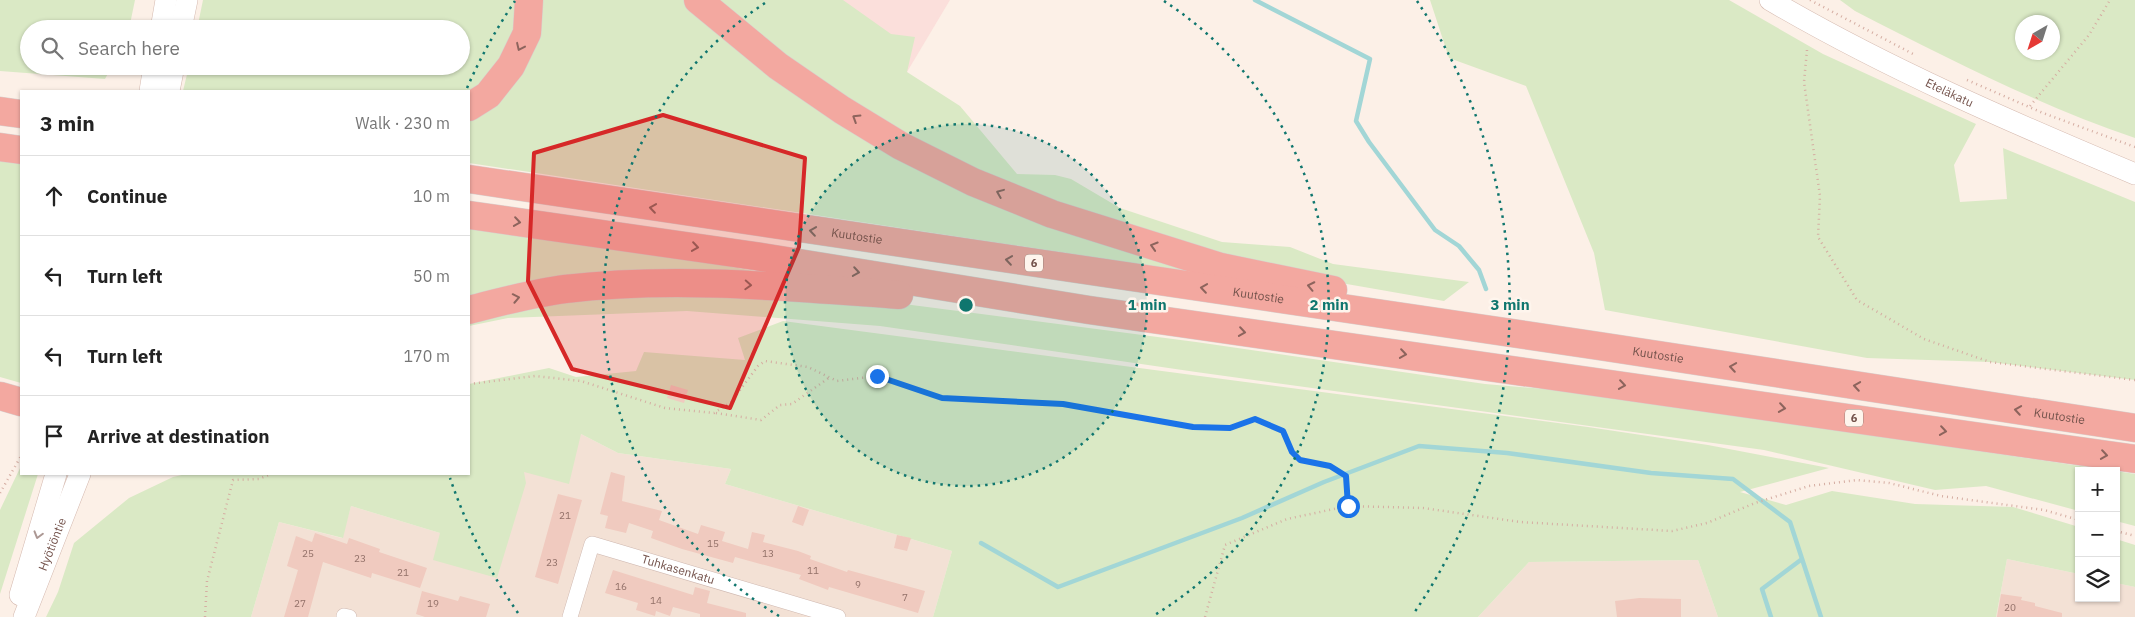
<!DOCTYPE html>
<meta charset="utf-8">
<style>
:root{--surface:#fff;--page:#f6f6f6;--text:#222;--muted:#767676;--line:#e0e0e0}
body{margin:0;font-family:"IBM Plex Sans",sans-serif;background:var(--page);color:var(--text)}
.controls{position:absolute;right:15px;bottom:15px;display:grid;overflow:hidden;border-radius:0px;box-shadow:0 1px 4px #0004}
.controls button{width:45px;height:45px;display:grid;place-items:center;padding:0;border:0;border-bottom:1px solid var(--line);background:var(--surface);color:var(--text);font:25px sans-serif}
.compass{position:absolute;left:2015px;top:15px;width:45px;height:45px;border-radius:50%;background:var(--surface);box-shadow:0 1px 4px #0004;rotate:219deg}
.stop{position:absolute;width:15px;height:15px;margin:-11px;border:4px solid #1a73e8;border-radius:50%;background:#fff}
.stop.end{background:#1a73e8;border-color:#fff;box-shadow:0 1px 5px #0008}
.list{margin:0;padding:0;list-style:none}
h2{display:flex;justify-content:space-between;align-items:center;height:65px;margin:0;padding:0 20px;font-size:21px}
h2 small{font-size:16px;font-weight:400;color:var(--muted)}
.list li{display:grid;grid-template-columns:32px 1fr auto;gap:15px;align-items:center;box-sizing:border-box;height:80px;padding:0 20px;border-top:1px solid var(--line)}
.list b{display:block;font-size:19px;white-space:nowrap}
.list em{font-size:16px;font-style:normal;color:var(--muted)}
.icon{flex:none;width:28px;height:28px;fill:none;stroke:currentColor;stroke-width:2;stroke-linecap:round;stroke-linejoin:round}
.map{position:relative;flex:none;width:2135px;height:617px;overflow:hidden}
.search{position:absolute;background:var(--surface);box-shadow:0 1px 4px #0004;left:20px;top:20px;width:450px;height:55px;display:flex;align-items:center;gap:12px;box-sizing:border-box;padding:0 18px;border-radius:28px;color:var(--muted);font-size:19px}
.panel{position:absolute;background:var(--surface);box-shadow:0 1px 4px #0004;left:20px;top:90px;width:450px;height:385px;border-radius:0px}
.map>svg:first-child{display:block}
.residential{fill:#f3e1d5}
.commercial{fill:#fbdfdb}
.green{fill:#dae9c5;fill-rule:evenodd}
.lines{fill:none;stroke-linecap:round;stroke-linejoin:round}
.stream{stroke:#a2d6d6;stroke-width:4.5}
.building{fill:#f0cabf}
.street-casing{stroke:#cfb8b0;stroke-width:16}
.secondary-casing{stroke:#d5b9af;stroke-width:22}
.highway-casing{stroke:#d8cfcd;stroke-width:29}
.path{stroke:#d5ada2;stroke-width:2.5;stroke-dasharray:1 4;stroke-linecap:butt}
.street{stroke:#fff;stroke-width:15}
.secondary{stroke:#fff;stroke-width:21}
.highway{stroke:#f3a8a0;stroke-width:28}
.oneway{stroke:#8d645d}
.oneway2{stroke:#ac9894}
.route{stroke:#1a73e8;stroke-width:6}
.marked{fill:#d62828;fill-opacity:0.2;stroke:#d62828;stroke-width:4;stroke-linejoin:round}
.ring{fill:none;stroke:#0f766e;stroke-width:2.5;stroke-dasharray:2.5 5}
.labels{text-anchor:middle;stroke-width:5;stroke-linejoin:round;paint-order:stroke}
.number-label{font-size:10px;fill:#937169}
.shield{fill:#fef5ed;stroke:#9d847c;stroke-width:1}
.shield-label{font-size:11px;font-weight:bold;fill:#74534c}
.street-label{font-size:12px;fill:#74534c;stroke:#fef5ed}
.centre{fill:#0f766e;stroke:#fef5ed;stroke-width:2.5}
.ring-label{font-size:15px;text-anchor:middle;font-weight:bold;fill:#0f766e;stroke:#fef5ed;stroke-width:5;stroke-linejoin:round;paint-order:stroke}
</style>
<div class="map">
<svg width="2135" height="617" viewBox="0 0 2135 617">
<rect width="100%" height="100%" fill="#fcf0e7"/>
<path class="residential" d="M581 434 618 453 731 469 725 484 952 551 933 617H251L279 522 342 538 351 506 440 533 524 472Z
M2007 559 2079 574V598H2116V583L2135 587V617H1996Z
M1698 560 1718 617H1478L1529 562Z"/>
<path class="commercial" d="M804 0H950L907 72Z"/>
<path class="green" d="M0 0H135L129 29H29V66H112L105 79 0 71Z
M203 0H519L513 39 497 69 472 92 183 91 189 66H461V29H197Z
M539 0H685L845 124 1233 278 469 163V119Z
M716 0H843L891 34 915 37 907 72 960 106 1017 174 1055 175 1071 179 1120 208 1222 242 1290 247 1333 264 1469 282 1444 301 1341 283 1226 258 1033 195 964 164 883 121 794 65Z
M1430 0H1729L1823 54 1976 124 1954 165 1960 202 2007 199 2003 148 2135 202V380L1990 362 1867 358 1605 310 1594 253 1526 86 1449 58Z
M1840 0H2135V138C2038 105 1947 58 1855 11ZM2022 22H2052V52H2022Z
M0 161 21 164V383L0 377Z
M469 228 655 253 798 279 544 281 469 296Z
M687 294 904 304 1196 342 1485 384 1594 393 2113 471H2079V511L1986 486 1935 490 1764 450 1196 372 880 326 687 311 508 318 469 326V320L581 298Z
M783 321 1588 427 1708 445 1829 468 1740 492 1786 505 1832 491 1915 504 2013 507 2079 527V574L2007 559 1996 617H1718L1698 560 1529 562 1478 617H933L952 551 725 484 731 469 618 453 581 434 569 484 524 472 526 483 497 578 433 560 440 533 351 506 343 538 279 522 251 617H46L58 592 74 543 129 498 173 477 186 474H469V384L549 368 576 377 636 371 644 352 745 360 738 338Z
M21 466V474H38L0 594V510Z
M2116 471 2135 474V526L2116 521Z
M2116 539 2135 545V587L2116 583Z"/>
<g class="lines">
<path class="stream" d="M1255 0 1370 59 1356 121 1369 142 1435 230 1459 246 1479 270 1486 289
M981 543 1058 587 1242 518 1324 482 1419 446 1507 453 1651 473 1733 479 1790 522 1821 617
M1771 617 1762 589 1802 559"/>
</g>
<path class="building" d="M671 385 688 390 684 403 667 398Z
M611 472 625 476 622 501 662 511 659 520 698 534 701 525 725 532 722 541 748 549 752 532 765 535 763 542 798 551 811 556 810 559 847 572 848 570 925 591 918 613 829 587 828 590 799 579 801 575 735 557 733 563 682 549 651 538 653 531 629 523 626 533 605 528 608 516 600 514Z
M558 494 582 500 558 584 535 577Z
M798 506 809 510 803 526 792 522Z
M315 533 347 544 349 538 380 549 379 552 427 568 420 588 372 573 371 578 323 562 308 617H284L298 570 287 566 296 536 312 542Z
M897 535 911 538 907 551 894 548Z
M613 570 693 595 695 587 710 591 707 603 746 613V617H700V614L673 607 670 616 656 611 655 616 636 610 638 603 605 593Z
M422 591 458 601 460 596 490 604 486 617H425L416 614Z
M2001 594 2022 597 2021 600 2035 603V606L2062 613V617H1997Z
M1639 598 1681 599V617H1617L1615 601Z"/>
<g class="lines">
<g class="street-casing">
<g id="street">
<path d="M344 616 349 617"/>
<path id="s1" d="M570 617 592 544 838 617"/>
</g>
</g>
<g class="secondary-casing">
<g id="secondary">
<path id="s2" d="M1770 0C1886 68 2011 122 2135 174"/>
<path d="M161 29 166 0"/>
<path d="M181 29 187 0"/>
<path d="M150 91 154 66"/>
<path d="M169 91 174 66"/>
<path d="M20 595 56 474"/>
<path id="s3" d="M24 617 80 474"/>
</g>
</g>
<g class="highway-casing">
<g id="highway">
<path d="M698 0 778 66 842 110 901 146 973 182 1052 214 1221 267 1333 290"/>
<path d="M469 107 488 95 511 66 527 33 529 0"/>
<path d="M0 111 21 114"/>
<path d="M0 147 21 150"/>
<path id="s4" d="M469 179 1599 346 2135 428"/>
<path d="M469 215 755 256 1089 310 2135 459"/>
<path d="M469 310C500 302 533 293 565 289 676 276 788 287 899 295"/>
<path d="M0 396 21 402"/>
</g>
</g>
<path class="path" d="M1810 0 1915 55
M1807 50 1804 82 1820 196 1818 237 1857 300 1924 339 1990 362 2135 380
M1967 80 2043 113 2135 147
M2030 106 2089 35 2110 0
M469 384 535 376 581 381 665 408 714 413 731 402 758 366 765 361 808 367 837 381 877 376 942 398 1063 404 1193 427 1229 428 1255 419 1283 431 1292 452 1300 461 1330 466 1346 476 1348 506 1423 508 1520 522 1672 531 1707 523 1755 503 1809 486 1857 480 1889 483 1941 496 2044 510 2079 520
M716 413 761 420 780 405 792 404 830 377
M0 493 21 456
M2116 531 2135 536
M205 617 207 581 233 480 259 479 271 474
M1205 617 1225 545 1287 519 1348 506"/>
<use href="#street" class="street"/>
<use href="#secondary" class="secondary"/>
<use href="#highway" class="highway"/>
</g>
<defs><path id="oneway-chevron" d="M-2-3.5L2.5 0L-2 3.5" fill="none" stroke-width="1.6" stroke-linecap="round" stroke-linejoin="round" transform="scale(1.25)"/></defs>
<g class="oneway">
<use href="#oneway-chevron" transform="translate(520 47) rotate(115)"/>
<use href="#oneway-chevron" transform="translate(856 118) rotate(-148)"/>
<use href="#oneway-chevron" transform="translate(1000 193) rotate(-158)"/>
<use href="#oneway-chevron" transform="translate(653 208) rotate(-172)"/>
<use href="#oneway-chevron" transform="translate(517 222) rotate(8)"/>
<use href="#oneway-chevron" transform="translate(813 231) rotate(-172)"/>
<use href="#oneway-chevron" transform="translate(1154 246) rotate(-163)"/>
<use href="#oneway-chevron" transform="translate(695 247) rotate(8)"/>
<use href="#oneway-chevron" transform="translate(1009 260) rotate(-172)"/>
<use href="#oneway-chevron" transform="translate(856 272) rotate(9)"/>
<use href="#oneway-chevron" transform="translate(748 285) rotate(3)"/>
<use href="#oneway-chevron" transform="translate(1311 286) rotate(-168)"/>
<use href="#oneway-chevron" transform="translate(1204 288) rotate(-172)"/>
<use href="#oneway-chevron" transform="translate(516 298) rotate(-11)"/>
<use href="#oneway-chevron" transform="translate(1242 332) rotate(8)"/>
<use href="#oneway-chevron" transform="translate(1403 354) rotate(8)"/>
<use href="#oneway-chevron" transform="translate(1733 367) rotate(-171)"/>
<use href="#oneway-chevron" transform="translate(1622 385) rotate(8)"/>
<use href="#oneway-chevron" transform="translate(1857 386) rotate(-171)"/>
<use href="#oneway-chevron" transform="translate(1782 408) rotate(8)"/>
<use href="#oneway-chevron" transform="translate(2018 410) rotate(-171)"/>
<use href="#oneway-chevron" transform="translate(1943 431) rotate(8)"/>
<use href="#oneway-chevron" transform="translate(2104 455) rotate(8)"/>
</g>
<use class="oneway2" href="#oneway-chevron" transform="translate(38 535) rotate(106)"/>
<g class="lines">
<path class="route" d="M877 376 942 398 1063 404 1193 427 1230 428 1255 419 1283 431 1292 452 1300 460 1330 466 1346 476 1348 506"/>
</g>
<path class="marked" d="M663 115 805 158 799 247 730 408 572 369 528 281 534 153Z"/>
<circle cx="966" cy="305" r="181" fill="#0f766e" fill-opacity=".12"/>
<g class="ring">
<circle cx="966" cy="305" r="181"/>
<path d="M779 616A363 363 0 0 1 768 1M1164 1A363 363 0 0 1 1153 616"/>
<path d="M518 613A544 544 0 0 1 450 478M467 88A544 544 0 0 1 515 1M1417 1A544 544 0 0 1 1414 613"/>
</g>
<g class="labels">
<g class="number-label">
<text x="565" y="519">21</text>
<text x="713" y="547">15</text>
<text x="308" y="557">25</text>
<text x="768" y="557">13</text>
<text x="360" y="562">23</text>
<text x="552" y="566">23</text>
<text x="813" y="574">11</text>
<text x="403" y="576">21</text>
<text x="858" y="588">9</text>
<text x="621" y="590">16</text>
<text x="905" y="601">7</text>
<text x="656" y="604">14</text>
<text x="300" y="607">27</text>
<text x="433" y="607">19</text>
<text x="2010" y="611">20</text>
</g>
<g class="shield">
<rect x="1025" y="254.5" width="18" height="17" rx="4"/>
<rect x="1845" y="409.5" width="18" height="17" rx="4"/>
</g>
<g class="shield-label">
<text x="1034" y="267">6</text>
<text x="1854" y="422">6</text>
</g>
<g class="street-label">
<text dy="4" stroke="none"><textPath href="#s2" startOffset="202">Eteläkatu</textPath></text>
<text dy="4" stroke="none"><textPath href="#s4" startOffset="392">Kuutostie</textPath></text>
<text dy="4" stroke="none"><textPath href="#s4" startOffset="798">Kuutostie</textPath></text>
<text dy="4" stroke="none"><textPath href="#s4" startOffset="1202">Kuutostie</textPath></text>
<text dy="4" stroke="none"><textPath href="#s4" startOffset="1608">Kuutostie</textPath></text>
<text dy="4" stroke="none"><textPath href="#s3" startOffset="78">Hyötiöntie</textPath></text>
<text dy="4" stroke="none"><textPath href="#s1" startOffset="166">Tuhkasenkatu</textPath></text>
</g>
</g>
<circle cx="966" cy="305" r="8" class="centre"/>
<g class="ring-label">
<text x="1147" y="310">1 min</text>
<text x="1329" y="310">2 min</text>
<text x="1510" y="310">3 min</text>
</g>
</svg>
<div class="controls">
<button>+</button>
<button>−</button>
<button><svg class="icon" aria-label="layers" viewBox="0 0 24 24"><path d="M12 4l9 5-9 5-9-5zM3 14l9 5 9-5"/></svg></button>
</div>
<svg class="compass" viewBox="-18 -18 36 36"><path d="M0-13l5 13h-10z" fill="#e53935"/><path d="M0 13l5-13h-10z" fill="#767676"/></svg>
<div class="stop" style="left:1348px;top:506px"></div>
<div class="stop end" style="left:877px;top:376px"></div>
<div class="search"><svg class="icon" aria-label="search" viewBox="0 0 24 24"><circle cx="10" cy="10" r="6"/><path d="M15 15l6 6"/></svg>Search here</div>
<section class="panel">
<h2>3 min<small>Walk · 230 m</small></h2>
<ul class="list">
<li><svg class="icon" aria-label="ahead" viewBox="0 0 24 24"><path d="M12 20V5M6 11l6-6 6 6"/></svg><div><b>Continue</b></div><em>10 m</em></li>
<li><svg class="icon" aria-label="left" viewBox="0 0 24 24"><path d="M17 20v-9H6M10 6l-5 5 5 5"/></svg><div><b>Turn left</b></div><em>50 m</em></li>
<li><svg class="icon" aria-label="left" viewBox="0 0 24 24"><path d="M17 20v-9H6M10 6l-5 5 5 5"/></svg><div><b>Turn left</b></div><em>170 m</em></li>
<li><svg class="icon" aria-label="arrive" viewBox="0 0 24 24"><path d="M6 21V4h12l-3 4 3 4H6"/></svg><div><b>Arrive at destination</b></div></li>
</ul>
</section>
</div>
